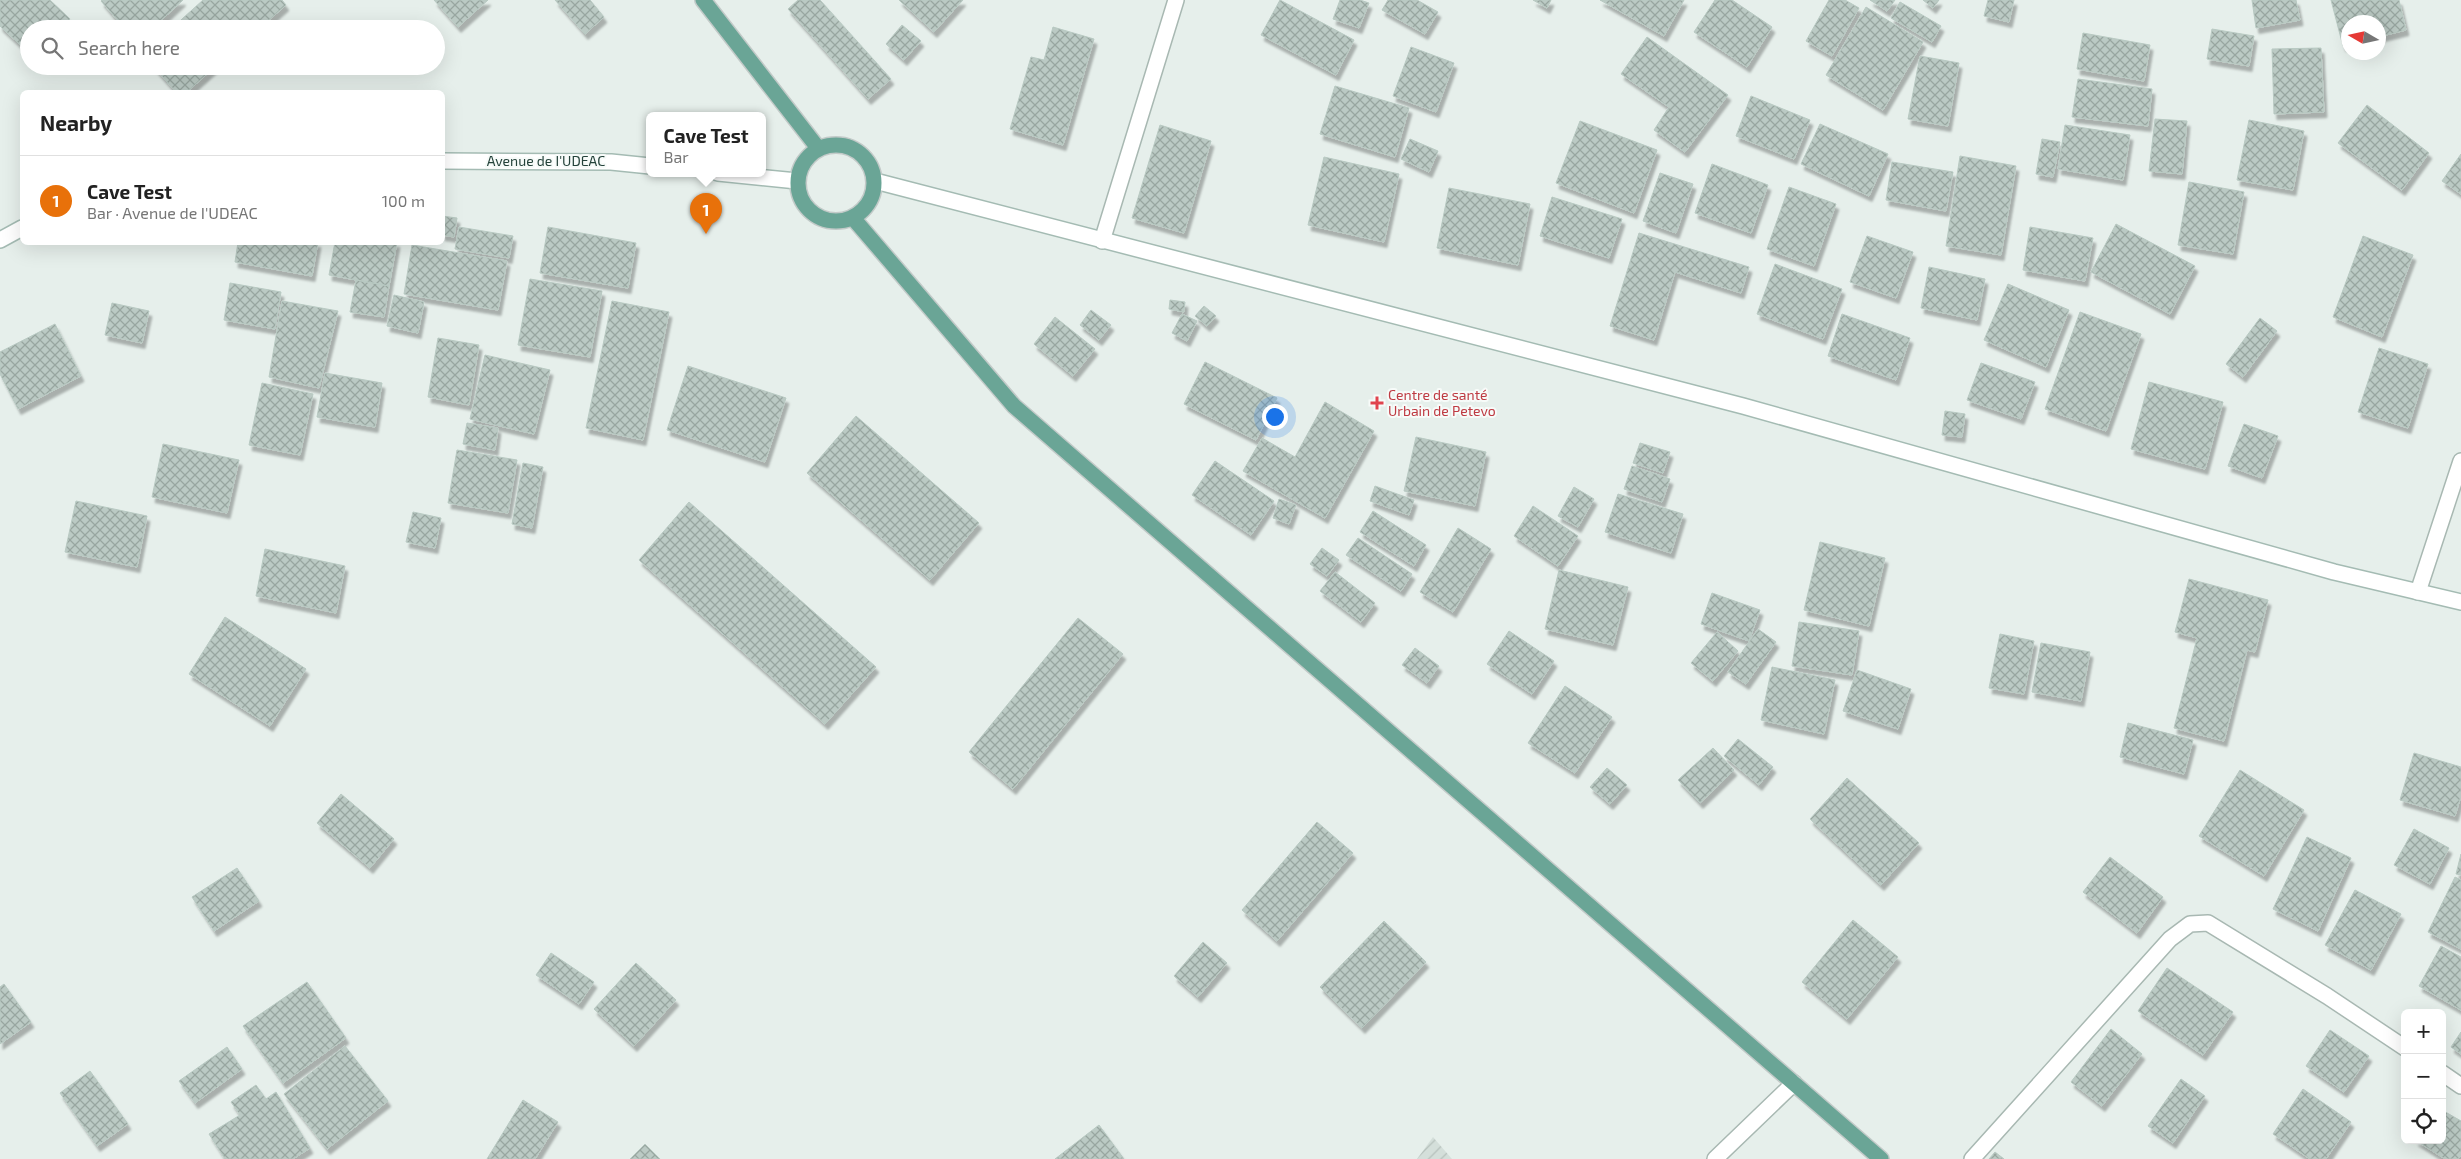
<!DOCTYPE html>
<meta charset="utf-8">
<style>
:root{--surface:#fff;--page:#f6f6f6;--text:#222;--muted:#767676;--line:#e0e0e0;--accent:#b45309}
body{margin:0;font-family:"Exo 2",sans-serif;background:var(--page);color:var(--text)}
.controls{position:absolute;right:15px;bottom:15px;display:grid;overflow:hidden;border-radius:8px;box-shadow:0 5px 20px #0002}
.controls button{width:45px;height:45px;display:grid;place-items:center;padding:0;border:0;border-bottom:1px solid var(--line);background:var(--surface);color:var(--text);font:25px sans-serif}
.compass{position:absolute;left:2341px;top:15px;width:45px;height:45px;border-radius:50%;background:var(--surface);box-shadow:0 5px 20px #0002;rotate:279deg}
.you{position:absolute;left:1274px;top:416px;width:18px;height:18px;margin:-12px;border:4px solid #fff;border-radius:50%;background:#1a73e8;box-shadow:0 0 0 8px #1a73e833}
.badge{display:grid;place-items:center;width:32px;height:32px;border-radius:50%;background:var(--accent);color:#fff;font-size:16px;font-weight:700}
.pin{position:absolute;translate:-50% -41px;filter:drop-shadow(0 1px 2px #0008)}
.pin::after{content:'';position:absolute;top:26px;width:18px;height:15px;background:inherit;clip-path:polygon(0 0,100% 0,50% 100%)}
.popup{position:absolute;left:646px;top:112px;width:120px;height:65px;box-sizing:border-box;display:grid;place-content:center;border-radius:8px;background:var(--surface);filter:drop-shadow(0 1px 4px #0005);font-size:16px;white-space:nowrap;color:var(--muted)}
.popup b{font-size:19px;color:var(--text)}
.popup::after{content:'';position:absolute;left:50%;top:100%;margin-left:-10px;border:10px solid transparent;border-top-color:var(--surface)}
.list{margin:0;padding:0;list-style:none}
h2{display:flex;justify-content:space-between;align-items:center;height:65px;margin:0;padding:0 20px;font-size:21px}
h2 small{font-size:16px;font-weight:400;color:var(--muted)}
.list li{display:grid;grid-template-columns:32px 1fr auto;gap:15px;align-items:center;box-sizing:border-box;height:90px;padding:0 20px;border-top:1px solid var(--line)}
.list b{display:block;font-size:19px;white-space:nowrap}
.list p{margin:0;font-size:16px;white-space:nowrap;color:var(--muted)}
.list em{font-size:16px;font-style:normal;color:var(--muted)}
.icon{flex:none;width:28px;height:28px;fill:none;stroke:currentColor;stroke-width:2;stroke-linecap:round;stroke-linejoin:round}
.map{position:relative;flex:none;width:2461px;height:1159px;overflow:hidden}
.search{position:absolute;background:var(--surface);box-shadow:0 5px 20px #0002;left:20px;top:20px;width:425px;height:55px;display:flex;align-items:center;gap:12px;box-sizing:border-box;padding:0 18px;border-radius:28px;color:var(--muted);font-size:19px}
.panel{position:absolute;background:var(--surface);box-shadow:0 5px 20px #0002;left:20px;top:90px;width:425px;height:155px;border-radius:8px}
.map>svg:first-child{display:block}
.industrial{fill:url(#industrial-furrows)}
.building{fill:url(#building-cross-hatch);stroke:#b8c9c2;filter:url(#shadow)}
.lines{fill:none;stroke-linecap:round;stroke-linejoin:round}
.street-casing{stroke:#a8b8b2;stroke-width:18}
.secondary-casing{stroke:#a4bbb3;stroke-width:18}
.primary-casing{stroke:#c2cac8;stroke-width:18}
.street{stroke:#fff;stroke-width:15}
.secondary{stroke:#fff;stroke-width:15}
.primary{stroke:#6aa596;stroke-width:15}
.health-dot{fill:#e0444e;stroke:#f7fbf9;stroke-width:2}
.labels{text-anchor:middle;stroke-width:4;stroke-linejoin:round;paint-order:stroke}
.street-label{font-size:14px;fill:#24423a;stroke:#f7fbf9}
.health-label{font-size:14px;fill:#be3a42;stroke:#f7fbf9;text-anchor:start}
</style>
<div class="map">
<svg width="2461" height="1159" viewBox="0 0 2461 1159">
<defs>
<pattern id="industrial-furrows" width="10" height="10" patternUnits="userSpaceOnUse" patternTransform="scale(1.25)"><rect width="10" height="10" fill="#d4dfda"/><path d="M-1 1l2-2M0 10L10 0M9 11l2-2" fill="none" stroke="#b6c1bc"/></pattern>
<pattern id="building-cross-hatch" width="8" height="8" patternUnits="userSpaceOnUse" patternTransform="scale(1.25)"><rect width="8" height="8" fill="#bbcac4"/><path d="M0 0l8 8M0 8l8-8" fill="none" stroke="#98a6a0"/></pattern>
<filter id="shadow"><feDropShadow dx="3" dy="5.5" stdDeviation="1" flood-color="#0004"/></filter>
</defs>
<rect width="100%" height="100%" fill="#e6efeb"/>
<path class="industrial" d="M1433 1137 1452 1159H1417Z"/>
<path class="building" d="M0 0H50L70 19 61 29H29V53L0 26Z
M102 0H183L152 29H125L101 1Z
M203 0H282L286 5 259 29H171Z
M434 0H488L458 27Z
M555 0H590L604 17 585 34Z
M798 0H820L891 79 868 99 788 9Z
M899 0H963L934 32Z
M1280 0 1354 40 1336 75 1261 35Z
M1340 0H1360L1369 3 1359 28 1333 19Z
M1388 0H1417L1438 12 1425 34 1382 10Z
M1533 0H1551L1547 8Z
M1600 0H1684L1664 36Z
M1715 0H1732L1772 27 1747 67 1694 32Z
M1829 0H1845L1859 8 1832 56 1806 41Z
M1870 0H1895L1887 11Z
M1923 0H1939L1933 8Z
M1988 0H2014L2009 22 1984 16Z
M2252 0H2296L2300 20 2256 28Z
M2331 0H2399L2406 30 2378 37V22H2348V44L2343 46Z
M1900 2 1941 26 1932 42 1891 18Z
M1866 7 1923 42 1883 110 1826 75Z
M902 25 921 41 904 60 886 44Z
M1053 27 1094 39 1063 145 1010 129 1031 57 1044 60Z
M2212 29 2254 36 2249 66 2207 59Z
M2083 33 2150 45 2144 81 2077 69Z
M1647 37 1728 95 1685 152 1654 130 1669 107 1621 74Z
M1411 47 1454 63 1436 112 1393 96Z
M2321 48 2324 112 2274 114 2272 49Z
M1920 56 1959 63 1948 126 1908 119Z
M153 66H216L187 92H176Z
M2078 79 2152 89 2148 126 2072 117Z
M1335 86 1409 108 1395 157 1320 134Z
M1751 96 1810 120 1794 159 1736 136Z
M2367 105 2429 153 2402 190 2338 143Z
M2155 119 2187 121 2182 174 2149 171Z
M2249 120 2304 131 2293 190 2237 180Z
M1580 121 1657 150 1634 213 1556 183Z
M1820 124 1888 154 1869 196 1801 164Z
M1160 125 1211 141 1184 233 1132 218Z
M2065 125 2130 135 2123 180 2058 169Z
M1410 139 1438 151 1429 172 1401 159Z
M2042 139 2060 142 2053 177 2036 174Z
M2461 154V194L2442 181Z
M1960 156 2016 166 2001 255 1946 246Z
M1324 157 1399 174 1384 242 1308 225Z
M1892 162 1953 172 1946 211 1886 200Z
M1712 164 1768 185 1751 233 1695 213Z
M1660 173 1693 184 1676 233 1643 221Z
M2189 182 2244 192 2233 254 2178 245Z
M1789 187 1836 204 1814 266 1767 249Z
M1449 188 1530 204 1518 265 1437 248Z
M1552 197 1622 219 1609 258 1540 236Z
M442 216 457 218 454 237 442 235Z
M2116 224 2195 266 2170 314 2091 272Z
M459 227 513 236 509 258 455 249Z
M548 227 636 243 628 288 540 273Z
M2030 227 2093 238 2085 281 2023 270Z
M1639 233 1749 267 1741 293 1675 272 1654 340 1610 326Z
M1867 236 1913 252 1896 298 1850 282Z
M2363 236 2413 255 2382 337 2333 317Z
M238 242H318L312 276 235 262Z
M335 242H397L389 286 329 275Z
M412 245 507 261 498 310 404 294Z
M1775 264 1842 289 1823 339 1757 314Z
M1929 267 1985 279 1977 320 1921 308Z
M530 279 602 291 590 357 518 345Z
M356 280 389 286 384 317 350 312Z
M230 283 281 292 275 329 224 320Z
M2008 284 2069 310 2046 367 1984 340Z
M394 295 424 302 418 333 387 326Z
M1170 300 1185 302 1184 312 1169 309Z
M282 301 338 311 319 388 269 377Z
M612 301 669 312 643 440 586 428Z
M112 303 149 311 142 343 105 335Z
M1204 306 1216 316 1207 326 1195 316Z
M1091 310 1111 325 1099 340 1080 325Z
M2080 312 2141 334 2106 431 2045 409Z
M1182 314 1197 321 1187 341 1172 333Z
M1842 314 1910 338 1896 380 1828 356Z
M1055 317 1095 349 1073 376 1034 344Z
M2260 318 2277 331 2243 377 2226 364Z
M55 324 81 376 18 409 0 374V352Z
M438 338 479 345 469 405 428 397Z
M2379 348 2428 364 2408 428 2358 412Z
M485 355 550 370 534 434 470 419Z
M1205 362 1277 398 1256 440 1184 404Z
M1981 363 2035 382 2021 419 1967 400Z
M688 366 786 398 765 462 667 430Z
M325 373 382 383 375 427 317 417Z
M2149 382 2223 402 2205 469 2131 449Z
M262 383 313 394 300 455 249 445Z
M1325 402 1374 431 1325 518 1243 471 1262 438 1295 457Z
M1945 411 1965 414 1962 437 1942 435Z
M856 416 979 523 930 580 807 473Z
M467 423 498 428 495 450 463 444Z
M2244 424 2278 436 2262 478 2228 466Z
M1416 437 1486 452 1475 506 1404 491Z
M1640 443 1670 452 1663 473 1633 463Z
M163 444 239 460 227 513 152 497Z
M457 450 517 460 508 513 448 503Z
M1215 461 1274 501 1251 535 1192 495Z
M523 463 543 467 532 528 512 524Z
M1632 466 1670 479 1662 502 1624 489Z
M1375 486 1414 500 1409 515 1370 501Z
M1574 487 1594 499 1578 527 1558 516Z
M1618 494 1683 514 1671 553 1605 532Z
M1279 499 1296 505 1289 524 1273 518Z
M76 501 147 516 137 567 65 552Z
M689 502 876 667 825 724 639 560Z
M1533 506 1578 536 1558 566 1514 536Z
M1373 511 1426 545 1414 566 1360 532Z
M413 512 441 518 435 548 406 542Z
M1458 528 1491 549 1453 612 1420 592Z
M1358 538 1412 574 1401 591 1346 555Z
M1820 542 1885 558 1869 626 1804 610Z
M1322 548 1339 560 1327 576 1310 564Z
M265 549 345 566 336 613 256 596Z
M1559 570 1628 587 1613 645 1545 629Z
M1335 572 1375 603 1361 622 1320 591Z
M2189 579 2268 600 2255 652 2247 650 2224 741 2174 728 2197 638 2175 632Z
M1712 593 1760 610 1749 641 1701 624Z
M225 617 306 669 270 726 189 674Z
M1078 618 1123 654 1013 789 969 752Z
M1799 622 1859 631 1852 675 1792 666Z
M1758 629 1776 642 1746 684 1728 672Z
M1509 631 1554 661 1532 694 1487 664Z
M1717 632 1738 651 1713 681 1691 663Z
M2000 634 2034 641 2024 694 1989 688Z
M2041 643 2090 652 2081 701 2032 692Z
M1415 648 1439 666 1427 683 1402 665Z
M1772 667 1835 680 1824 734 1761 720Z
M1857 670 1911 689 1898 729 1843 711Z
M1565 686 1612 717 1575 773 1528 743Z
M2128 723 2193 740 2184 774 2120 757Z
M1738 739 1773 767 1759 785 1724 756Z
M1713 748 1734 770 1700 803 1678 780Z
M2414 753 2461 767V796L2455 816 2400 800Z
M1607 768 1627 785 1610 804 1590 787Z
M2240 770 2304 810 2264 876 2199 836Z
M1847 778 1919 843 1881 885 1810 819Z
M341 794 394 839 370 868 317 823Z
M1317 822 1353 853 1277 941 1242 910Z
M2414 829 2449 848 2430 884 2394 865Z
M2307 837 2351 858 2318 931 2273 909Z
M2461 854V875L2456 874Z
M2110 857 2163 897 2137 933 2083 892Z
M237 868 259 901 214 931 192 897Z
M2455 877 2461 880V949L2428 932Z
M2355 890 2401 914 2371 970 2325 945Z
M1853 920 1898 957 1847 1019 1802 982Z
M1384 921 1426 962 1362 1028 1320 987Z
M1203 942 1227 963 1198 997 1174 976Z
M2441 946 2461 957V1010L2419 986Z
M551 953 594 982 579 1004 536 975Z
M636 963 676 1000 634 1046 594 1009Z
M2167 968 2233 1012 2203 1055 2138 1011Z
M307 982 346 1038 283 1083 243 1026Z
M4 984 31 1022 0 1044V987Z
M2111 1029 2142 1054 2102 1106 2071 1082Z
M2330 1030 2369 1056 2344 1092 2306 1066Z
M2461 1032V1054L2451 1047Z
M345 1046 388 1101 327 1149 284 1094Z
M227 1047 242 1069 195 1103 179 1081Z
M90 1071 128 1124 97 1146 60 1093Z
M2181 1079 2205 1096 2173 1143 2148 1126Z
M256 1085 266 1099 276 1092 310 1148 293 1159H225L209 1134 240 1115 231 1102Z
M2303 1089 2351 1122 2326 1159H2310L2273 1134Z
M523 1100 558 1122 535 1159H487Z
M2442 1110 2461 1121V1155L2458 1159H2445L2415 1140H2442Z
M1099 1125 1124 1159H1055Z
M645 1144 660 1159H630Z
M1995 1152 2004 1159H1989Z"/>
<g class="lines">
<g class="street-casing">
<path id="street" d="M1102 241 1176 0
M2418 592 2461 461
M2442 1073 2461 1086
M1715 1159 1794 1083
M1972 1159 2170 939 2190 924 2208 923 2327 996 2405 1048"/>
</g>
<g class="secondary-casing">
<path id="secondary" d="M442 161 611 162 650 166
M718 173 797 181
M875 181 1743 406 2334 572 2461 602
M0 240 22 228"/>
</g>
<g class="primary-casing">
<path id="primary" d="M703 0 818 148
M798 183a38 38 0 1 1 76 0a38 38 0 1 1-76 0Z
M853 218 1014 406 1881 1159"/>
</g>
<use href="#street" class="street"/>
<use href="#secondary" class="secondary"/>
<use href="#primary" class="primary"/>
</g>
<path class="health-dot" d="M1374.5 395.5h5v5h5v5h-5v5h-5v-5h-5v-5h5z"/>
<g class="labels">
<g class="street-label">
<text x="546" y="166">Avenue de I'UDEAC</text>
</g>
<g class="health-label">
<text x="1388" y="400">Centre de santé<tspan x="1388" dy="16">Urbain de Petevo</tspan></text>
</g>
</g>
</svg>
<div class="controls">
<button>+</button>
<button>−</button>
<button><svg class="icon" aria-label="locate" viewBox="0 0 24 24"><circle cx="12" cy="12" r="6"/><path d="M12 2v4M12 18v4M2 12h4M18 12h4"/></svg></button>
</div>
<svg class="compass" viewBox="-18 -18 36 36"><path d="M0-13l5 13h-10z" fill="#e53935"/><path d="M0 13l5-13h-10z" fill="#767676"/></svg>
<div class="you"></div>
<div class="pin badge" style="left:706px;top:234px;background:#e8710a">1</div>
<div class="popup"><b>Cave Test</b>Bar</div>
<div class="search"><svg class="icon" aria-label="search" viewBox="0 0 24 24"><circle cx="10" cy="10" r="6"/><path d="M15 15l6 6"/></svg>Search here</div>
<section class="panel">
<h2>Nearby<small></small></h2>
<ul class="list">
<li><span class="badge" style="background:#e8710a">1</span><div><b>Cave Test</b><p>Bar · Avenue de I'UDEAC</p></div><em>100 m</em></li>
</ul>
</section>
</div>
